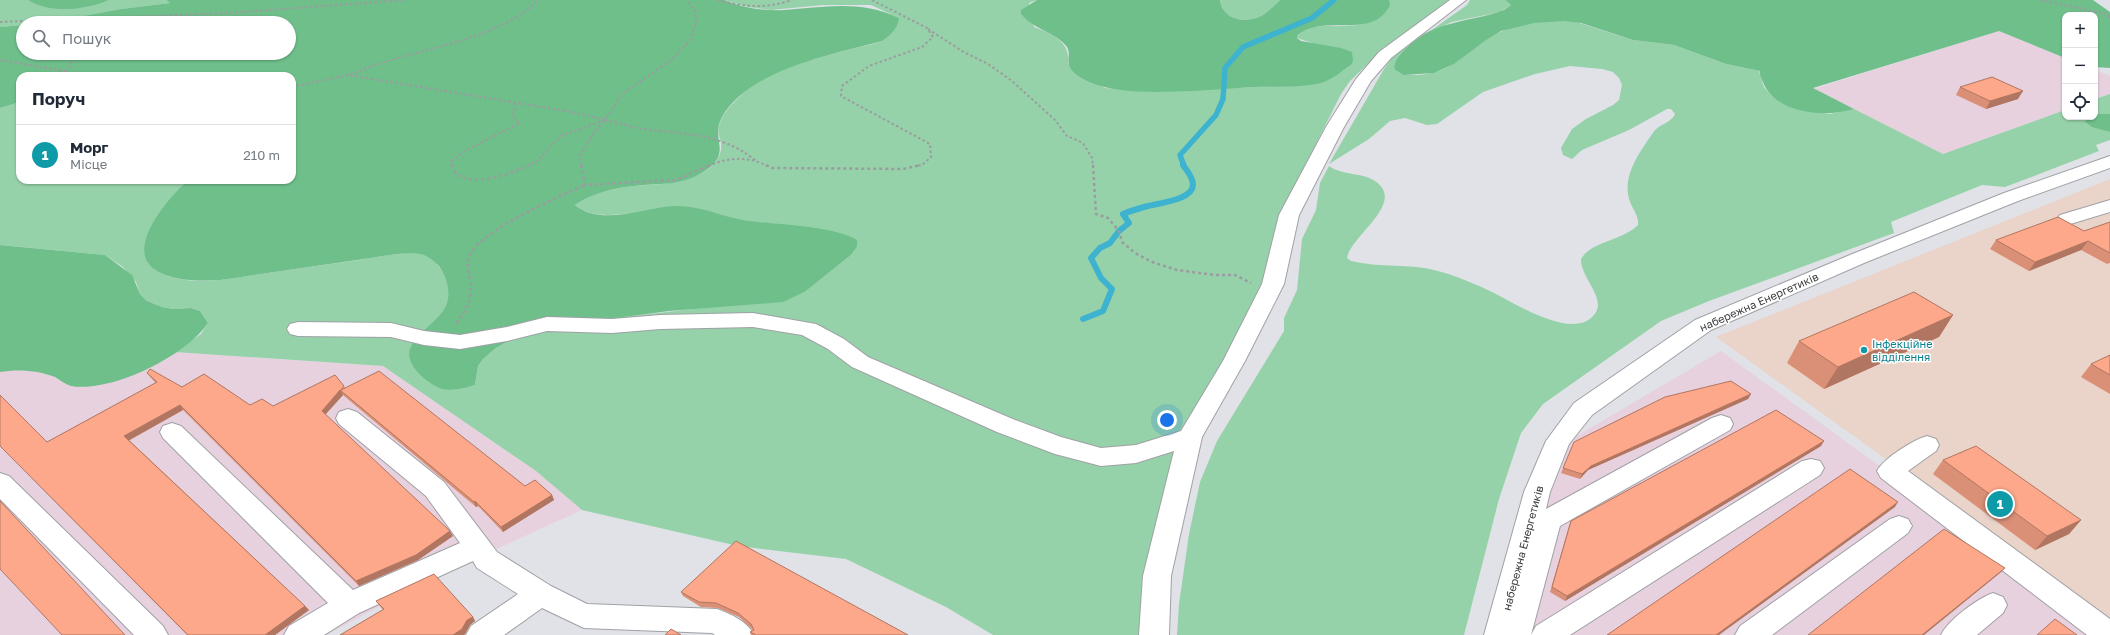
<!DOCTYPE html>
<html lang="uk">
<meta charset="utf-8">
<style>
:root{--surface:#fff;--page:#f6f6f7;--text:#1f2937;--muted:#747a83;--line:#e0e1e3;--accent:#2563eb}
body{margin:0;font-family:"Golos Text",sans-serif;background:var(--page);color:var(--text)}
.controls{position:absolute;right:12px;top:12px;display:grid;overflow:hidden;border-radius:8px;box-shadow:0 1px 3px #0004}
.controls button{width:36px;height:36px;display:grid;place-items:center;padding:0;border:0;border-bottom:1px solid var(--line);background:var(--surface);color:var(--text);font:20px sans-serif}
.you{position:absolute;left:1167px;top:420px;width:14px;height:14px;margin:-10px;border:3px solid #fff;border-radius:50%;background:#1a73e8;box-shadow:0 0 0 6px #1a73e833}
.badge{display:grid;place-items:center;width:26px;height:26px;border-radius:50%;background:var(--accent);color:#fff;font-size:13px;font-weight:700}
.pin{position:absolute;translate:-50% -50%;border:2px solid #fff;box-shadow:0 1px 4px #0006}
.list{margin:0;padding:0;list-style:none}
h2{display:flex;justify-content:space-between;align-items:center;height:52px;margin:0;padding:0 16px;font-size:17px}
h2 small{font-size:13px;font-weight:400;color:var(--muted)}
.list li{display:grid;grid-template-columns:26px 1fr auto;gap:12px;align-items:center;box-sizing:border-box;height:60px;padding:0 16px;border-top:1px solid var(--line)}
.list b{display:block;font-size:15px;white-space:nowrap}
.list p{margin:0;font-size:13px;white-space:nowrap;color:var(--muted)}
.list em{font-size:13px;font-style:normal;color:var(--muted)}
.icon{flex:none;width:22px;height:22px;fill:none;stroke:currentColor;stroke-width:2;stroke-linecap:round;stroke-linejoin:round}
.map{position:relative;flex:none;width:2110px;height:635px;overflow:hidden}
.search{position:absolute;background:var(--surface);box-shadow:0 1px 3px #0004;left:16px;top:16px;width:280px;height:44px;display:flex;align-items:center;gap:10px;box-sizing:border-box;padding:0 14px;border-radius:22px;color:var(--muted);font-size:15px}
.panel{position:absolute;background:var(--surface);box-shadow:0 1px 3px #0004;left:16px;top:72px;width:280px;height:112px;border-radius:12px}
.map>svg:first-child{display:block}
.industrial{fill:#e7d1de}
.medical{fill:#ead3c8}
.green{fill:#96d2a9}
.forest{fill:#6fbf8b}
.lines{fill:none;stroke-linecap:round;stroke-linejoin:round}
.stream-far1{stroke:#3eb3cf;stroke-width:5.5}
.stream{stroke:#3eb3cf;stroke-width:6}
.minor-casing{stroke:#9fa1a5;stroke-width:2}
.path-far1{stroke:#9a9c9f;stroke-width:2;stroke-dasharray:2.5 2.5;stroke-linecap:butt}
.path{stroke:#9a9c9f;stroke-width:2.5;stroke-dasharray:3 3;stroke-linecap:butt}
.minor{fill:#fff;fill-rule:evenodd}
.wall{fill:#da9077}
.shaded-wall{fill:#b17661}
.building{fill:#fda88a;stroke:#b17661}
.culture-dot{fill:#0f9aa8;stroke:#fff;stroke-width:1.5}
.labels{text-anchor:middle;stroke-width:3;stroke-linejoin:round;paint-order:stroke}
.street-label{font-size:11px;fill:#3c3d3f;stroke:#fff}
.culture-label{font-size:11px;fill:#0d838f;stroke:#fff;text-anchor:start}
</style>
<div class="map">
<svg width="2110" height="635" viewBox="0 0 2110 635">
<rect width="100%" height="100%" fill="#e0e2e7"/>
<path class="industrial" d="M1999 31 2065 58V110L1943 154 1813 89Z
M2095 70 2110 76V94L2095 99Z
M22 342 383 366 536 471 582 510 433 578 326 635H82L0 550V348Z
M1721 351 2110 633V635H1514L1563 444Z
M0 559 74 635H0Z"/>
<path class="medical" d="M2110 179V620L1716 337Z"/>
<path class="green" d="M0 0H28L41 6 68 8 97 4 109 0H166L170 3 121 9 67 20 23 23V25L0 27Z
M724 0H1037L1029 3 1034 27C1053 34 1071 42 1068 64L1105 88 1157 91 1305 85 1329 79 1352 64 1312 43 1297 38C1309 10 1370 47 1389 0H1450L1380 52 1350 81 1341 94 1300 176 1274 262 1207 407 1154 635H993L946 607 846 559 738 546 582 510 536 471 383 366 174 352 201 334 208 323 200 311 191 308 173 309 162 307 147 301 140 294 136 282 123 267 105 255 0 245V108L20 102V180H189L182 186 147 262C164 282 196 282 220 280 266 273 312 267 359 260 374 258 412 249 425 255 435 260 443 270 447 280 454 300 444 311 431 325L451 389 475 385 478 366 483 359 496 348 510 340 538 327 701 308 806 291 851 255 857 247 851 237C817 228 783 225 748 221 714 216 677 210 642 212 620 214 593 220 575 205 591 194 616 187 635 186 657 184 677 185 698 175 710 169 723 159 721 143 720 137 717 132 719 126 722 113 733 103 742 94 768 70 817 58 851 49 858 47 878 44 883 40 889 35 894 24 899 18L871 5H823L771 10 748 7Z
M1220 0H1280C1275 5 1269 11 1263 15 1246 24 1223 21 1220 0Z
M1470 0H1505L1511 5 1500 12 1452 22 1429 32 1467 5Z
M1573 21 1633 40 1674 45 1726 64 1760 71 1759 72 1764 87 1771 95 1800 110 1830 114 1854 109 1943 154 2065 110V117H2088L2086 123 2110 132V140L2096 145 2099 151 2005 187 1982 185 1891 222 1894 233 1709 301 1661 321 1543 404 1521 433 1499 499 1464 635H1177L1179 604 1189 534 1200 482 1217 441 1284 331V318L1297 290 1302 239 1316 210 1320 183 1329 166C1343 176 1362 172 1375 181 1407 203 1351 235 1347 258L1351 261C1379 268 1410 263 1438 271 1457 276 1475 284 1492 292 1515 303 1577 344 1596 312 1605 297 1580 276 1581 259 1590 242 1624 240 1638 225 1639 215 1632 209 1629 199 1622 174 1642 149 1655 130 1661 124 1672 122 1675 114L1671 109H1667L1629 130 1582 150 1572 159 1563 155 1561 148 1572 129 1586 119 1613 105 1619 100 1622 85 1619 78 1613 72 1602 69 1570 66 1535 74 1483 92 1437 124 1427 125 1405 118 1390 121 1369 139 1329 164 1384 69 1394 55 1409 46 1396 62 1395 70C1403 75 1409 75 1418 75 1458 73 1468 45 1500 32 1522 22 1550 20 1573 21Z
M2110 94V114H2095V99Z"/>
<path class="forest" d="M28 0H109C86 10 50 14 28 0Z
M166 0H724C743 8 764 11 784 10 825 7 861 0 899 18 898 28 891 35 882 41 834 54 748 70 722 117 709 141 736 153 700 174 679 186 658 183 635 186 616 187 591 194 575 205 601 227 645 207 675 206 699 205 720 216 743 220 774 225 832 225 857 240V247L851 255 806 291 783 302 669 311 579 323 510 340 496 348 483 359 478 366 475 385C465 388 452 391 442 389 429 385 404 365 410 349 419 326 453 317 448 288 447 280 444 273 439 266 435 262 429 257 424 255 411 250 379 257 364 259 316 266 268 273 220 280 200 281 172 282 154 269 124 248 171 194 189 180H292V76H20V102L0 108V27L23 25V53H289V23H40L79 17 121 9 170 3Z
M1037 0H1220C1223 21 1247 24 1263 15 1269 11 1275 5 1280 0H1389L1390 5C1373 41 1323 13 1298 35L1297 38 1301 41 1341 48 1352 52 1353 60 1352 64C1343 70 1332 80 1321 83 1299 88 1276 86 1254 87 1212 89 1129 99 1092 83 1084 80 1071 73 1069 65 1067 59 1071 54 1067 47 1056 32 1034 30 1021 14V10Z
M1505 0H2093L2110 12V68L2095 67V15H2065V58L1999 31 1813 88 1854 109C1826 118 1775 114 1763 82 1761 78 1759 74 1760 71L1726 64 1674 45 1633 40 1581 23 1564 21 1534 23 1501 31 1486 40 1454 64 1434 73 1404 75 1395 70C1393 64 1397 59 1401 54 1429 19 1467 24 1504 10L1511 5Z
M2095 114H2110V132L2092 127 2085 122 2088 117H2095Z
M0 245 105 255 132 275 140 294 147 301 162 307 173 309 191 308 200 311 208 323C186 356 111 393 71 386 65 384 60 380 55 377 38 370 17 369 0 372Z"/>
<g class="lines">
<path class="stream-far1" d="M1184 166 1180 155 1216 115 1223 99 1225 68 1243 47 1312 18 1334 0"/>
<path class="stream" d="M1083 319 1103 311 1112 289 1101 278 1091 258 1100 248 1110 243 1119 231 1129 223 1123 214C1130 211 1137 209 1144 207 1156 203 1192 201 1193 185 1193 177 1187 171 1183 165"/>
<g class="minor-casing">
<path id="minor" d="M1450 0H1466L1391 58 1371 81 1344 127 1299 215 1284 284 1245 361 1202 437 1171 576 1169 635H1139L1143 576 1174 451 1136 463 1101 466 1055 454 997 432 852 367 828 349 802 335 753 327 660 329 612 333 547 331 507 341 460 349 424 345 391 337 298 336 290 334 287 329 290 324 298 322 391 323 424 331 460 335 507 327 547 317 612 319 660 315 753 313 816 324 844 339 868 357 1015 420 1061 437 1101 448 1136 445 1181 431 1223 361 1262 284 1279 215 1326 127 1356 79 1379 52Z
M2110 156V168L2018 201 1864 263 1711 330 1592 415 1569 444 1550 492 1546 509 1712 418 1721 415 1730 418 1733 424 1730 430 1560 526 1531 635H1484L1524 492 1546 441 1574 403 1695 320 1850 255 2004 193Z
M2110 200V212L2067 225 2060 223 2057 219 2060 215Z
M348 409 357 412 444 482 497 552 551 586 587 604 717 609C731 614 747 621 754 635H715L712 633 584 628 542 608 504 635H466L471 626 518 594 477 568 473 561 359 613 324 635H284L289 626 328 603 163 438 160 432 163 426 172 423 181 426 353 590 460 543 426 496 339 424 336 418 339 412Z
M1927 436 1936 439 1939 445 1936 451 1908 471 2110 619V635H2087L1881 478 1877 471C1884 458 1913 440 1927 436Z
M1811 459 1820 461 1824 468 1820 475 1570 635H1531L1536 626 1802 461Z
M0 473 9 476 163 626 168 635H134L0 499Z
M1899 516 1908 519 1912 526 1908 533 1772 635H1735L1740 626 1890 519Z
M1993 593 2003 597 2007 605 2003 613 1977 635H1941C1949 619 1977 599 1993 593Z"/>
</g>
<path class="path-far1" d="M718 0C743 7 767 9 792 0
M872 0 927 28 933 37 922 47 869 66 842 86 841 96 930 144 931 157 922 165 917 166
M2040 0 2106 14 2110 17
M0 22 228 13 406 0
M165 23 168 15
M928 29 962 51 988 64 1012 81 1056 121 1067 136 1083 143 1092 158 1093 166
M0 60 65 71
M350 75C411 47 488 46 539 0
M63 76 74 59 86 53
M292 87 348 75 572 112 605 120 593 134 579 158 581 166
M605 120C616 122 627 126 638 128 682 135 718 131 755 160
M452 166 451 161 466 150 520 123 512 115 516 104
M527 166 537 161 561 136 605 120 622 94 671 60 690 40 696 23V12L687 0
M708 166C729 157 747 156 768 166"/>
<path class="path" d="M452 165C457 193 513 174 529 165
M581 165 585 185 676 180 710 165
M766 165 772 168 903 169 921 165
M1093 165 1096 214 1108 218 1119 231 1122 242 1135 253 1152 262 1177 270 1215 275H1235L1251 283
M456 323C468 308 473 298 470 278 469 273 467 266 468 260 471 234 562 195 585 185"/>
<use href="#minor" class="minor"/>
</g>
<path class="wall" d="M1960 87 2018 99 1986 109 1956 95Z
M2110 222V263L2107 264 2081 250 2029 271 1990 249 1996 240 2084 231Z
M1953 315 1939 337 1824 389 1787 363 1799 341Z
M2110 355V394L2081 377 2091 364Z
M147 373 182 387 250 405 273 406 345 387 525 486 552 495 554 500 503 532 478 506 476 507 343 395 325 415 453 536 418 560 359 586 183 410 129 440 305 606 309 610 275 635H187L0 446V395L47 442 156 383 151 378Z
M1751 394 1748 399 1588 470 1580 479 1561 473 1574 442Z
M1821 446 1565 601 1550 592 1569 526 1571 521Z
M1943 460 2081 520 2069 534 2035 550 1933 474Z
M681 592 908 635H751L750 632 753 631 752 629 739 617 718 608 701 607 683 596Z
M376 601 473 617 475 621 470 625 465 634 464 635H340L383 610 379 605Z"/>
<path class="shaded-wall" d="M2023 91 2018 99 1986 109 1990 101Z
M2088 241 2081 250 2029 271 2035 262Z
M1953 315 1939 337 1824 389 1838 367Z
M340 390 343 395 324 416 322 411Z
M1751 394 1748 399 1588 470 1580 479 1582 474 1591 466Z
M180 405 183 410 128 441 124 436Z
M1824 441 1821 446 1565 601 1567 596Z
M552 495 554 500 503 532 501 527Z
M475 501 478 506 476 507 474 502Z
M1898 502 1895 507 1719 635H1716Z
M2081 520 2069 534 2035 550 2047 536Z
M450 531 453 536 418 560 359 586 356 581Z
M2005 568 2000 573 1924 635H1922Z
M305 606 309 610 275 635H265Z
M473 617 475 621 470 625 465 634 464 635H453L467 620Z"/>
<path class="building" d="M1992 77 2023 91 1990 101 1960 87Z
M2058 217 2084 231 2110 222V253L2088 241 2035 262 1996 240Z
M1914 292 1953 315 1838 367 1799 341Z
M2110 355V375L2091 364Z
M150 369 182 387 204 374 250 405 262 399 273 406 335 375 344 386 341 390 379 371 525 486 535 480 552 495 501 527 475 501 474 502 340 390 322 411 450 531 416 555 356 581 180 405 124 436 305 606 265 635H188L0 446V395L47 442 157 382 147 373Z
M1731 381 1751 394 1591 466 1582 474 1563 468 1574 442 1665 397Z
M1776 410 1824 441 1567 596 1552 587 1571 521Z
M1976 446 2081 520 2047 536 1943 460Z
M1850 469 1898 502 1716 635H1607Z
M0 501 125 635H62L0 569Z
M1944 529 2005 568 1922 635H1808Z
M736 541 908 635H756L750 632 754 630 751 624 738 613 716 603 699 602 681 592Z
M434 574 473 617 467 620 462 629 453 635H340L384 609 376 601Z
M2055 619 2077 635H2037Z
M671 629 681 635H665Z"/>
<circle class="culture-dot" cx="1864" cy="350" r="4"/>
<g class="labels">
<g class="street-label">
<text transform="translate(1759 302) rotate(-24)" y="4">набережна Енергетиків</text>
<text transform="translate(1523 548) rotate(-75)" y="4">набережна Енергетиків</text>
</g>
<g class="culture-label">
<text x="1872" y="348">Інфекційне<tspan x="1872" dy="13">відділення</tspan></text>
</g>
</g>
</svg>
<div class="controls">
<button>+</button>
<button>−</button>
<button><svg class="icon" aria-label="locate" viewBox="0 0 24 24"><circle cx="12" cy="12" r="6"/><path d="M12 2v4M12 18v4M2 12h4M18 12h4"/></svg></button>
</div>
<div class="you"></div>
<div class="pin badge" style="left:2000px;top:504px;background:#0f9aa8">1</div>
<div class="search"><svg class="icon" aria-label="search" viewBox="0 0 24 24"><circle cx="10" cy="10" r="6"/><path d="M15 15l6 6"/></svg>Пошук</div>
<section class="panel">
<h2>Поруч<small></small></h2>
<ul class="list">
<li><span class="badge" style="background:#0f9aa8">1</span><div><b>Морг</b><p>Місце</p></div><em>210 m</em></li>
</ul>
</section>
</div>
